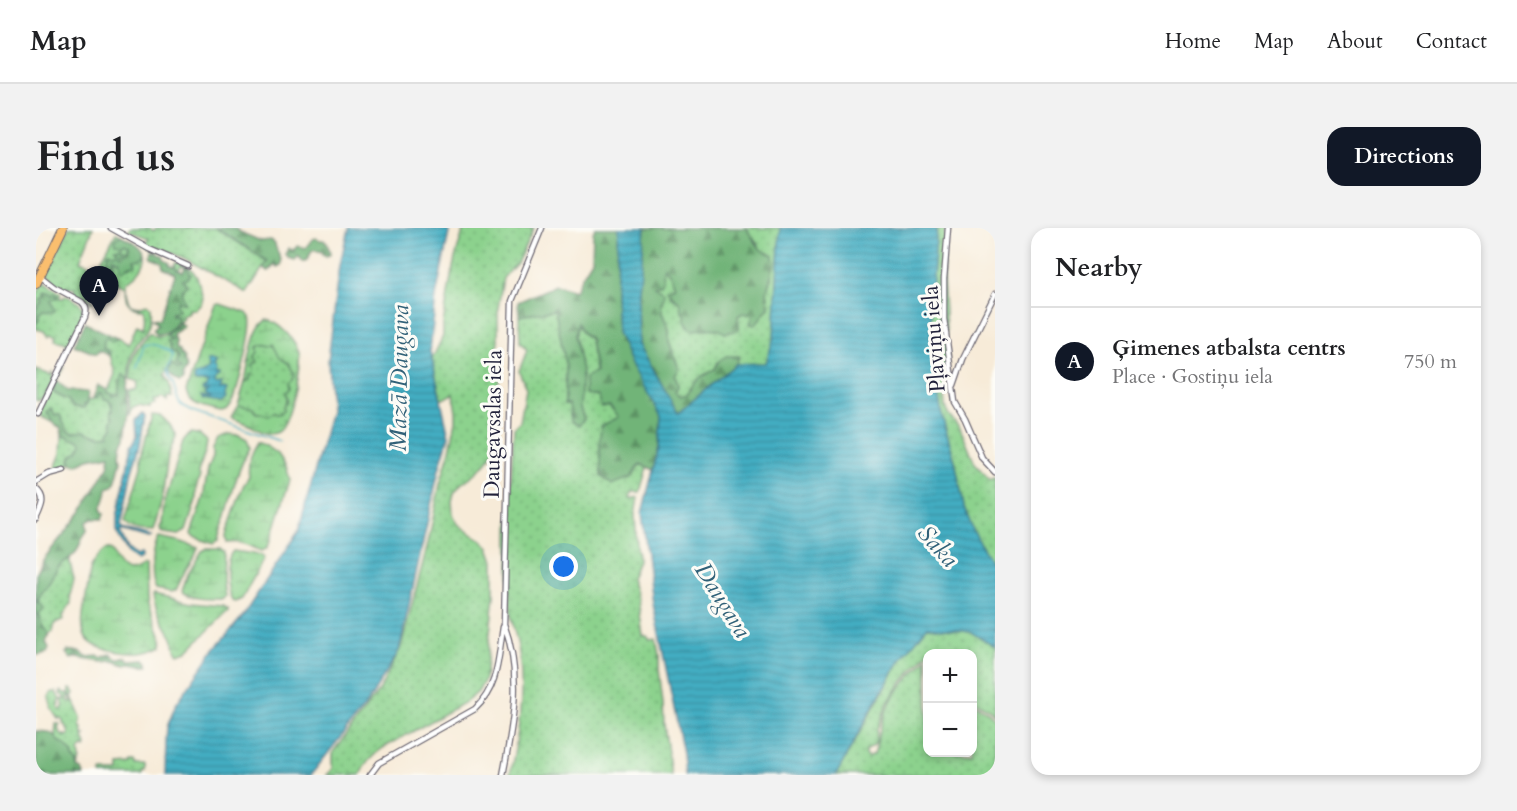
<!DOCTYPE html>
<meta charset="utf-8">
<style>
:root{--surface:#fff;--page:#f2f2f2;--text:#202124;--muted:#757577;--line:#e0e0e0;--accent:#111827}
body{margin:0;font-family:Cardo,serif;background:var(--page);color:var(--text)}
.controls{position:absolute;right:18px;bottom:18px;display:grid;overflow:hidden;border-radius:12px;box-shadow:0 3px 9px #0003}
.controls button{width:54px;height:54px;display:grid;place-items:center;padding:0;border:0;border-bottom:2px solid var(--line);background:var(--surface);color:var(--text);font:30px sans-serif}
.you{position:absolute;left:528px;top:339px;width:21px;height:21px;margin:-15px;border:4px solid #fff;border-radius:50%;background:#1a73e8;box-shadow:0 0 0 9px #1a73e833}
.badge{display:grid;place-items:center;width:39px;height:39px;border-radius:50%;background:var(--accent);color:#fff;font-size:20px;font-weight:700}
.pin{position:absolute;translate:-50% -50px;filter:drop-shadow(0 2px 3px #0008)}
.pin::after{content:'';position:absolute;top:32px;width:21px;height:18px;background:inherit;clip-path:polygon(0 0,100% 0,50% 100%)}
.list{margin:0;padding:0;list-style:none}
h2{display:flex;justify-content:space-between;align-items:center;height:78px;margin:0;padding:0 24px;font-size:26px}
h2 small{font-size:20px;font-weight:400;color:var(--muted)}
.list li{display:grid;grid-template-columns:39px 1fr auto;gap:18px;align-items:center;box-sizing:border-box;height:108px;padding:0 24px;border-top:2px solid var(--line)}
.list b{display:block;font-size:22px;white-space:nowrap}
.list p{margin:0;font-size:20px;white-space:nowrap;color:var(--muted)}
.list em{font-size:20px;font-style:normal;color:var(--muted)}
.map{position:relative;flex:none;width:959px;height:547px;overflow:hidden;border-radius:18px}
header{display:flex;align-items:center;gap:36px;box-sizing:border-box;height:84px;padding:0 30px;background:var(--surface);border-bottom:2px solid var(--line)}
header strong{font-size:28px}
nav{display:flex;gap:33px;margin-inline-start:auto;font-size:21px}
.intro{display:flex;align-items:center;justify-content:space-between;box-sizing:border-box;height:144px;padding:0 36px}
h1{margin:0;font-size:42px}
.button{padding:15px 27px;border-radius:18px;background:var(--accent);color:#fff;font-size:21px;font-weight:700}
main{display:flex;gap:36px;padding:0 36px}
aside{flex:1;background:var(--surface);border-radius:18px;box-shadow:0 3px 9px #0003}
.map>svg:first-child{display:block}
.grass{fill:url(#grass-dots);stroke:#577a64;stroke-width:1.5}
.forest{fill:url(#forest-firs);stroke:#4a6b5a;stroke-width:1.5}
.wetland{fill:url(#wetland-marsh);stroke:#577a64;stroke-width:1.5}
.water{fill:url(#water-rules);stroke:#32687e;stroke-width:1.5}
.lines{fill:none;stroke-linecap:round;stroke-linejoin:round}
.stream{stroke:#43adc2;stroke-width:1.5}
.minor-casing{stroke:#6d6872;stroke-width:7}
.trunk-casing{stroke:#6d6872;stroke-width:10}
.minor{stroke:#fff;stroke-width:4.5}
.trunk{stroke:#fabe6e;stroke-width:8}
.labels{text-anchor:middle;stroke-width:6;stroke-linejoin:round;paint-order:stroke}
.street-label{font-size:22px;fill:#22223b;stroke:#fdfcf7}
.water-label{font-size:24px;font-style:italic;fill:#316178;stroke:#fdfcf7}
</style>
<header>
<strong>Map</strong>
<nav><a>Home</a><a>Map</a><a>About</a><a>Contact</a></nav>
</header>
<div class="intro"><h1>Find us</h1><a class="button">Directions</a></div>
<main>
<div class="map">
<svg width="959" height="547" viewBox="0 0 959 547">
<defs>
<pattern id="grass-dots" width="8" height="8" patternUnits="userSpaceOnUse" patternTransform="scale(1.5)"><rect width="8" height="8" fill="#8cd28d"/><path d="M2 2h.1M6 6h.1" fill="none" stroke="#78b47b" stroke-width="1.8" stroke-linecap="round"/></pattern>
<pattern id="forest-firs" width="22" height="20" patternUnits="userSpaceOnUse" patternTransform="scale(1.5)"><rect width="22" height="20" fill="#71b478"/><path d="M5 1l3.5 6h-7zM16 11l3.5 6h-7z" fill="#5c9264"/></pattern>
<pattern id="wetland-marsh" width="20" height="14" patternUnits="userSpaceOnUse" patternTransform="scale(1.5)"><rect width="20" height="14" fill="#8cd28d"/><path d="M1 5h8M5 5V1M11 12h8M15 12V8" fill="none" stroke="#78b47b"/></pattern>
<pattern id="water-rules" width="6" height="5" patternUnits="userSpaceOnUse" patternTransform="scale(1.5)"><rect width="6" height="5" fill="#43adc2"/><path d="M0 2.5h6" fill="none" stroke="#388c9f"/></pattern>
</defs>
<rect width="100%" height="100%" fill="#fdfcf7"/>
<filter id="ink" filterUnits="userSpaceOnUse"><feTurbulence type="fractalNoise" baseFrequency=".0167" numOctaves="2"/><feDisplacementMap in="SourceGraphic" scale="12" xChannelSelector="R" yChannelSelector="G"/><feConvolveMatrix kernelMatrix="1 2 1 2 8 2 1 2 1" color-interpolation-filters="sRGB"/></filter>
<filter id="wash" filterUnits="userSpaceOnUse"><feTurbulence type="fractalNoise" baseFrequency=".008" numOctaves="4" result="noise"/><feDisplacementMap in="SourceGraphic" scale="24" xChannelSelector="R" yChannelSelector="G"/><feGaussianBlur stdDeviation="1.35" result="paint"/><feColorMatrix in="noise" values="0 0 0 0 0 0 0 0 0 0 0 0 0 0 0 0 0 1.4 0 .05"/><feComposite in="paint" operator="in"/></filter>
<g filter="url(#wash)">
<rect width="100%" height="100%" fill="#f7ebd8"/>
<path class="grass" d="M33 0H57L44 33 61 40 80 5 85 7 88 16 94 17 93 20 86 29H83L84 21 81 20 80 21 81 24 80 25C71 27 68 38 62 46H64L65 51H61L59 54 57 53 52 66 55 74 57 73 56 75 37 66 39 60H34L32 63V59L29 60V62L22 58 10 47Z
M94 0H113L118 3 120 0H180L231 33 211 65 148 30 121 19 122 24 113 20 108 16 113 10 92 3V5Z
M428 0H498L481 35 467 50 462 80 463 203 459 220 451 234 440 245 425 256 418 265 416 273 417 286 422 296 431 303 446 312 453 319 458 333V368L449 451 442 464 430 474 347 520C337 527 329 535 324 547H291L297 541V524L344 461 365 419 392 315 404 256 414 222 420 193V184L417 166 405 172 396 131 407 108V96L414 54 419 30Z
M710 0H744L738 109 730 135 700 136 703 129 682 134 679 141 666 148 652 166 645 168 639 164 642 158 639 148 643 141 633 113V101L626 85 625 76 628 68 618 58 625 56 628 38 634 46 639 58 632 60 635 68 643 73 646 84 672 100 683 101 689 105 703 101 702 88 708 84 717 87 733 79 731 63 736 49 722 17Z
M901 0H909L907 51 912 137 906 141 909 179 913 187 924 200 939 235 954 252 959 249V337L954 333 937 302 928 279 919 233 906 188 895 124V72Z
M109 25C111 37 101 49 90 54 89 61 91 71 94 77L102 79 111 76 115 79C118 109 102 105 96 126 93 134 94 142 92 150L88 147H86L83 153V167L77 168 71 165 79 146 73 123 67 120V113L70 109 79 113 81 110 93 116 101 97 109 101 107 99C109 94 109 86 107 81 91 81 89 73 89 59L73 52 76 44 75 31 83 33 84 42 97 37 98 32 109 28Z
M140 34 152 39 157 43 161 49 167 70 165 76 159 82 155 81 153 82V84L145 88 147 90 139 96 142 91 136 87V85L143 82 141 77 143 72 149 75 145 64 149 59 147 52 153 48 151 40 145 38 143 42H140L139 37Z
M7 54 25 65 23 70H28L29 67C39 72 49 75 47 88L33 119H31V115L19 112 20 108 14 106 12 109 8 103 0 101V68Z
M519 81 530 138 529 176 533 175 548 191 544 180 546 143 539 108 542 94 546 104 554 112 563 168 584 189 594 250 604 236 611 239 604 264H595L594 271 602 269 599 288 602 332 595 351 602 371 607 408H611L614 412 620 411 623 427V441L627 475 628 496 635 547H474C482 508 488 473 484 433 483 417 478 404 475 388 474 379 474 370 474 361 471 307 475 253 478 200L484 194 490 161 483 143 491 122 484 114 483 88Z
M114 104C119 110 127 109 132 105L134 109 136 111 133 113C134 119 136 124 142 128V136L145 141H141L135 137 128 147 133 155 136 169H131V173L126 169 122 172H118L117 173 119 174V176L114 177V179L102 177 97 179 94 186 93 162H100L102 154 94 151C96 127 98 122 114 104Z
M237 116 244 129 253 136 258 147C253 158 252 169 247 180L248 182C235 196 216 181 202 177L209 154 214 151C214 146 220 121 223 118 226 115 233 116 237 116Z
M27 138 28 139 18 156 17 163 18 165C23 167 26 171 32 172L37 179 48 180 49 179 48 177 51 176 52 173 51 170 56 172 57 170 62 169 63 165H66L68 170 73 172 74 175H76L77 182 75 183 76 187 78 189 76 193 77 200 73 204V207C68 209 53 207 49 203L36 205 30 203 24 187H19L15 180 13 181 11 186 15 189 17 195 4 188C4 177 20 148 27 138Z
M0 142 15 147 17 144C18 153 10 169 2 173L0 172Z
M26 208H32L37 211H43L47 216 42 223 34 231 35 235 18 243 25 225Z
M34 330V335L38 351 37 356 34 367 35 375 27 388 28 391 19 395 17 404 13 406C4 397 0 380 4 366 6 362 11 359 13 355 16 351 15 350 17 346 21 339 28 334 34 330Z
M891 399 935 404 959 419V487L953 481 937 472 936 425H892L865 455 851 476 841 501 840 514 838 517 829 523V526L832 529 838 526C842 513 844 499 849 486 857 463 876 447 891 430L892 524H936L937 475 951 483 959 491V547H800L864 433Z
M33 461H35L38 465 36 469 45 490 44 498 46 500 47 507H49L47 509 50 518 49 520 47 518 43 523 44 531 42 540 41 535 36 528 37 526 29 517 22 513 19 508 20 496H24L22 501 25 506 29 507 28 509 33 507C32 503 32 498 28 497L26 491H22L14 479 15 477 12 469 16 464H20L24 472 22 474 23 477H22L23 482H25L28 478 25 472 26 471 29 472 30 470 24 466 25 463 28 465H32L33 468 32 473 36 474Z
M96 534H99L100 537H109V544H106V547H65V544H83V537L95 536Z"/>
<path class="forest" d="M180 0H198L206 5 225 13 235 12 239 15C239 24 247 27 245 37L241 39 239 36 232 43 227 40 231 33Z
M559 0H583L579 64 581 104 595 136 625 187 623 219 617 242 604 236 594 250 576 257 565 248 563 221 565 198 583 189 574 178 565 179 563 168 549 166V150L560 144 554 112 546 104 542 95 539 108 546 143 544 180 548 191 543 198 535 193 533 176H529L530 138 519 82 483 88 482 74 520 57 539 63 546 48 556 32 557 5Z
M609 0H710L725 22 737 27 738 37 731 63 733 79 719 97 714 96 717 87 707 85 702 88 703 102 689 105C679 97 667 102 655 102L648 92 650 89 646 84 643 73 635 68 631 61 639 58 634 46 628 39 627 52 625 56 619 58 628 64V68L625 76 626 85 633 101V113L643 141 639 148 642 158 639 164 645 168 652 166C656 153 668 147 679 141L682 134 690 128H703L700 136 642 185 603 116 602 73Z
M85 7C95 13 106 16 109 28L105 31 98 32 100 35 99 37H94L87 43 84 42 83 33 76 30 77 37 73 52 65 48 64 46 60 47 59 44C68 39 71 36 72 25L73 24 78 26 81 24 79 21 85 20 88 22 83 26 84 28H86L88 25 93 21V18H91L89 16 86 18 80 16 79 12Z
M281 10 284 12H287L291 14 292 19 295 24 293 27 290 28 287 26 286 23C280 22 278 19 274 25V27C271 31 271 34 266 33L263 28 259 32 252 30 250 26 251 22 253 20 255 22 259 21 261 18 269 20 277 11Z
M116 24 127 28 128 32 134 35 133 37 137 39 139 37 140 42 147 44 149 40H151L155 47 151 51 147 52 151 57 145 64 149 75H146L143 72 141 77 143 82 136 85V87H141V93C136 100 130 107 121 106L117 101 122 96 117 90 124 91 139 46 127 40 126 35 116 30 115 28Z
M10 64 16 67 18 65 21 66V69L15 73 19 83 16 85 7 84 3 88V93L0 95V81L6 74 4 72 8 69V65Z
M144 94V96L148 97 147 100 143 101V102L137 106V108L140 112V116L141 121 144 122V124L149 130 148 132 151 140 147 147 148 151 146 153 143 154C138 151 136 147 132 144L133 140 135 137H138L141 141H145L140 135 142 132V128L135 123 134 117 131 113 136 111 131 109 132 105Z
M49 95 81 110 76 114 70 109 68 113 67 120 69 122H71L74 128 63 122 60 126 38 117Z
M86 147H88L92 150 91 160 92 191 89 210 85 218 84 229 85 233 80 252 77 258 71 261C71 266 67 277 65 281L68 286 66 291H56L51 294V303C44 311 47 312 42 320 39 328 31 332 24 337 19 342 17 347 14 353 10 362 4 364 1 374L6 377 8 381 2 386C3 392 9 402 13 406L10 414 13 420 11 425 2 427 0 425V347L7 332 46 283 72 239 74 227 53 231 40 237 35 235V228L42 223 46 216 42 212 34 211 32 208H26L25 200 17 195 11 184 15 180 19 187H24L31 203 37 205 49 203C53 207 68 209 73 207V204L77 200 76 193 78 189 76 188 75 183 77 182 76 175H74L73 172 68 171 66 165H63L62 169 57 170 62 157 71 162V165H75L77 168 79 166 83 167C82 160 83 153 86 147Z
M21 153 32 163 36 162C42 165 47 162 53 165L51 170 52 173 51 176 48 177 49 179 48 180 37 179 32 172C26 171 23 167 18 165L17 160 19 159 18 156Z
M32 423C39 422 45 424 50 429L62 428 65 430 74 426 81 431H84L89 429 94 433 108 432 112 434V438H105L94 436 89 437 77 433 67 434 39 430 35 431 30 425Z
M0 503 13 504 19 508 22 513 29 517 37 526 36 528 41 535 42 540 46 542 48 547H2L0 542Z"/>
<path class="wetland" d="M184 76 211 85C212 87 213 88 214 89 218 101 201 168 193 178 190 182 190 182 185 183 172 180 153 178 150 163L178 82 180 77Z
M231 92C243 95 260 112 263 125 265 138 254 198 242 204 230 210 218 198 207 194 202 192 199 192 195 189L202 177 217 180 220 185H224L232 188 238 184 240 186H243L248 182 247 180 251 172 249 164 253 161 252 155 256 152 258 147 253 136 244 130 237 116 233 118C229 116 225 116 221 119L222 124 219 128 222 134 216 137V138L218 139 217 146 214 147V151L209 154C212 139 216 98 231 92Z
M116 187 125 188 134 197 140 208 132 228 126 271 121 290 117 302C108 304 94 302 89 293L105 239V228Z
M156 205 164 207 171 213 170 221 162 244 164 248 160 260V272L150 303 143 307C137 306 131 306 125 304L124 299 126 296 128 277 147 213 153 206Z
M193 206 203 207 211 211 214 220C201 241 196 267 189 291 186 299 183 305 182 313L177 316 157 309 155 306 167 270 172 241 177 228V220L182 210Z
M222 214 232 219 242 226 250 238 254 252 234 315 230 321 225 323C213 317 204 313 191 315L190 307 207 258 213 249C211 237 215 225 222 214Z
M123 309 146 314 162 320 159 328 150 341 140 362 136 364 120 361C114 350 116 320 123 309Z
M70 321H74L76 322C83 340 89 350 108 337H110L111 370 112 377 126 412V418C119 422 112 424 104 425 92 426 59 422 51 412 42 399 49 376 51 362 53 354 53 346 55 339 58 332 64 326 70 321Z
M170 321H184L188 324 187 355 189 368 187 371C175 371 155 372 146 363L152 346 166 323Z
M197 323 226 327 228 330 206 371 200 374 196 373C190 362 188 332 197 323Z
M118 366 155 375 187 378 192 381V383L151 423 142 426C137 421 139 414 135 408 128 394 118 382 117 367Z"/>
<path class="water" d="M312 0H414L400 68 394 123 413 208 403 241 363 423 332 474 275 547H129L130 512 131 499 140 476 177 423 206 389 262 304 295 183 292 132 304 37Z
M583 0H609L602 73 603 116 642 185 700 136 730 135 738 109 744 0H901L895 72V124L906 188 919 233 928 279 937 302 954 333 959 337V419L935 404 891 399 864 433 840 473 800 547H649L647 525 617 376 606 285 623 219 625 188 595 136 581 104 579 64Z
M171 132H176L179 134 180 133 181 134 178 139 181 142 180 146H184V148L180 149 179 154 181 156 186 155 184 161 188 160 191 161 189 166 190 170 185 174 167 171 165 168 173 170 175 169 170 167 169 165 173 162 167 163 166 161 171 158 173 154H160L158 152 159 147 167 145 173 140Z
M107 185 109 188 104 217 95 247 85 297 88 301 115 308 112 310 85 302 84 303 92 321 100 328 105 326 106 328V329L101 332 93 327 81 305V289L96 217 101 208 100 192Z"/>
<g class="lines">
<path class="stream" d="M101 140 108 117C117 114 133 121 137 128L131 142 133 149 137 155 142 172 145 177 156 183 244 213"/>
</g>
</g>
<g filter="url(#ink)">
<g class="lines">
<g class="minor-casing">
<path id="minor" d="M75 0 113 21 152 38
M912 0 908 51V91L919 174 929 191 946 230 959 244
M918 157 927 131 959 66
M2 186 49 89C51 83 51 79 46 74L18 59 4 48
M0 254 13 246 28 242
M0 261C11 270 5 280 0 291
M334 547 343 535 439 481C463 458 462 430 467 399
M467 547C477 495 487 448 468 396L476 73 506 0"/>
</g>
<g class="trunk-casing">
<path id="trunk" d="M0 56 27 0"/>
</g>
<use href="#minor" class="minor"/>
<use href="#trunk" class="trunk"/>
</g>
</g>
<g class="labels">
<g class="street-label">
<text transform="translate(897 111) rotate(-94)" y="8">Pļaviņu iela</text>
<text transform="translate(456 196) rotate(-89)" y="8">Daugavsalas iela</text>
</g>
<g class="water-label">
<text transform="translate(363 150) rotate(-89)" y="8">Mazā Daugava</text>
<text transform="translate(902 318) rotate(48)" y="8">Saka</text>
<text transform="translate(687 372) rotate(58)" y="8">Daugava</text>
</g>
</g>
</svg>
<div class="controls">
<button>+</button>
<button>−</button>
</div>
<div class="you"></div>
<div class="pin badge" style="left:63px;top:88px">A</div>
</div>
<aside>
<h2>Nearby<small></small></h2>
<ul class="list">
<li><span class="badge">A</span><div><b>Ģimenes atbalsta centrs</b><p>Place · Gostiņu iela</p></div><em>750 m</em></li>
</ul>
</aside>
</main>
